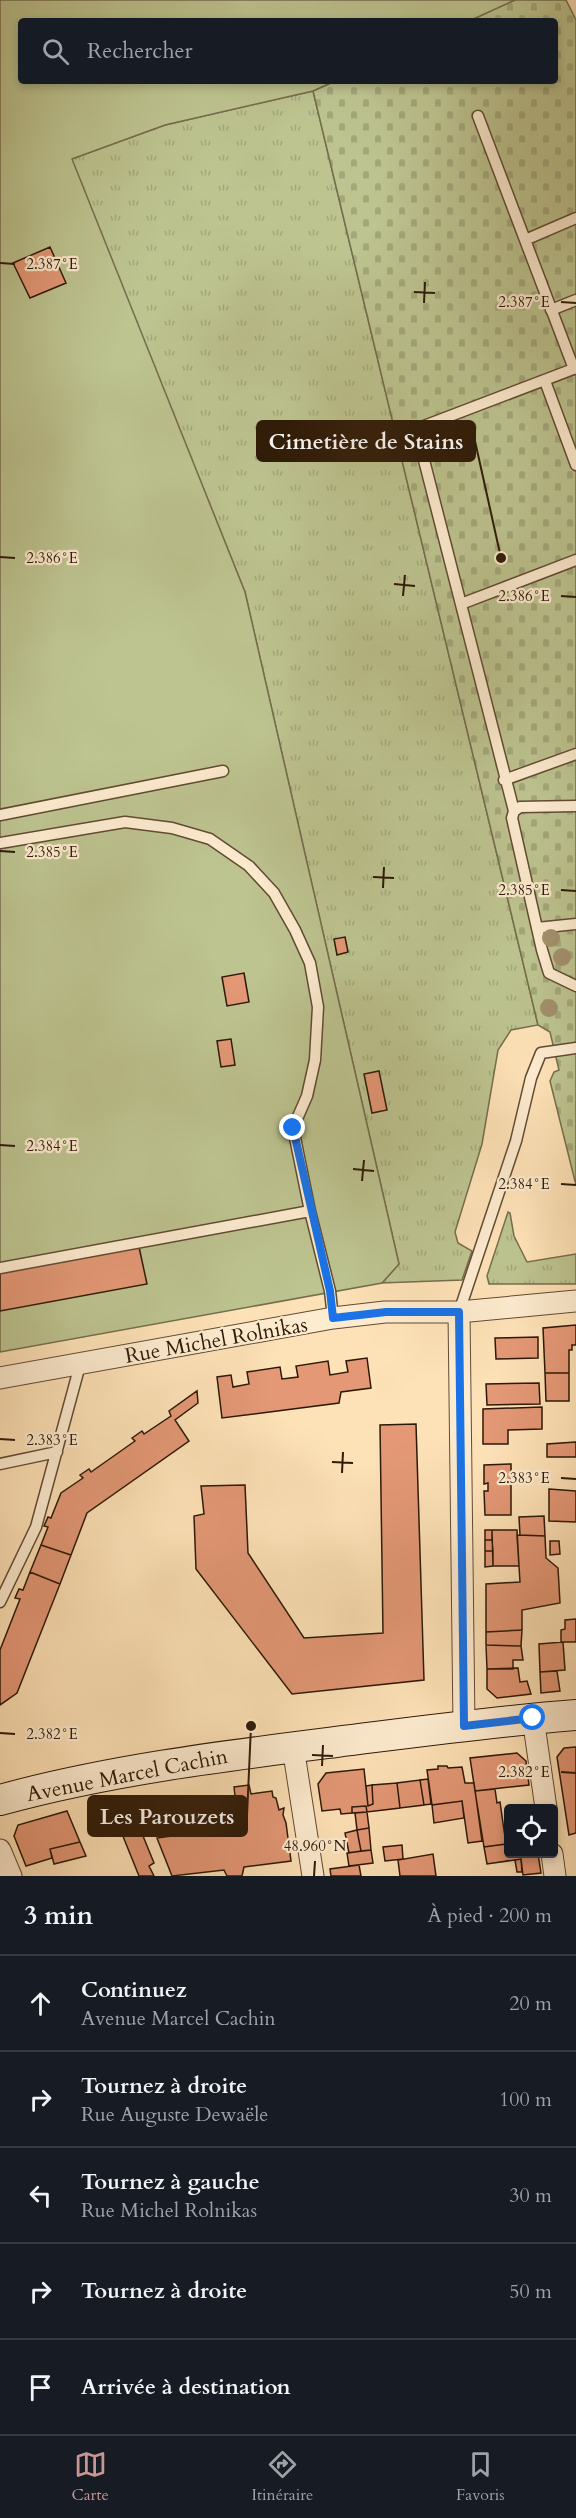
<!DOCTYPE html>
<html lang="fr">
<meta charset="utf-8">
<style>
:root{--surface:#171b24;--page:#242831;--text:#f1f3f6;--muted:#9ea1a6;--line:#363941;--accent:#c59692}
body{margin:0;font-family:Cardo,serif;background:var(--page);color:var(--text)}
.controls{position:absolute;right:18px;bottom:18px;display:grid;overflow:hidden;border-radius:6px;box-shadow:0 3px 9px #0003}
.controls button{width:54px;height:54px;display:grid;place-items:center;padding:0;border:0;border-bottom:2px solid var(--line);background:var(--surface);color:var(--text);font:30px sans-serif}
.stop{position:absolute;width:18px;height:18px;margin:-14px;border:4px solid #1a73e8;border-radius:50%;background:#fff}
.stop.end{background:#1a73e8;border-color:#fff;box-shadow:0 2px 6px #0008}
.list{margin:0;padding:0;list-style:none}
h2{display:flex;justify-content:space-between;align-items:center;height:78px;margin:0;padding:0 24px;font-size:26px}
h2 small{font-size:20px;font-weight:400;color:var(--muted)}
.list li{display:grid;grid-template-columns:39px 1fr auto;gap:18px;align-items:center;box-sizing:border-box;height:96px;padding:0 24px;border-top:2px solid var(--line)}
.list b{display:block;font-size:22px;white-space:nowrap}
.list p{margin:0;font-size:20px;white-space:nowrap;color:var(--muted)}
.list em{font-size:20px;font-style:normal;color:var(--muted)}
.icon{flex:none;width:33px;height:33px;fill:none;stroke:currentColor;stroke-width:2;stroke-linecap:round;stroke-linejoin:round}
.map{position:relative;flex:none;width:576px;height:1876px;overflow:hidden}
.search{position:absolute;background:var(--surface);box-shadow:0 3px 9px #0003;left:18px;right:18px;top:18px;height:66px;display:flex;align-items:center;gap:15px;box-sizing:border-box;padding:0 21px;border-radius:6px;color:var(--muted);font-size:22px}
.sheet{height:558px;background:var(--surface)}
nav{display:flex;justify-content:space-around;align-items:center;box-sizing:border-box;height:84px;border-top:2px solid var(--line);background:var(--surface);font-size:16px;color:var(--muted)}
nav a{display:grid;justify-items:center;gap:3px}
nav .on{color:var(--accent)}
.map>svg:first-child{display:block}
.grass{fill:url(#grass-tufts);stroke:#756e4c;stroke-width:1.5}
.cemetery{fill:url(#cemetery-stones);stroke:#756e4c;stroke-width:1.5}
.green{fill:#bdc490;stroke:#756e4c;stroke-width:1.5}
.building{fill:#e49876;stroke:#2d1907;stroke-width:1.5}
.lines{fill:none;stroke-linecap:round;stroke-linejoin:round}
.service-casing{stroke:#614b33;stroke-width:13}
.minor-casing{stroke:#614b33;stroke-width:23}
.secondary-casing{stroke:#2d1907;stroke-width:32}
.service{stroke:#feecd0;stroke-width:10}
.minor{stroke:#feecd0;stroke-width:21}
.secondary{stroke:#feecd0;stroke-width:30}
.tree{fill:#a3906d}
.route{stroke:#1a73e8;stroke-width:8}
.ticks{fill:none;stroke:#2d1907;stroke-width:2}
.labels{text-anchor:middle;stroke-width:4.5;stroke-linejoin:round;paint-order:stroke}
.street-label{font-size:21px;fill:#2d1907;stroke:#feecd0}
.ticks-label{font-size:15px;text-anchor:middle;fill:#2d1907;stroke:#feecd0;stroke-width:4.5;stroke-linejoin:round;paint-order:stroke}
.leader{fill:none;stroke:#2d1907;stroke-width:2}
.callout-dot{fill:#2d1907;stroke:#feecd0;stroke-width:2}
.callout{fill:#2d1907;stroke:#2d1907;stroke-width:2}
.callout-label{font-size:22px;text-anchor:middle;font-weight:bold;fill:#fff}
</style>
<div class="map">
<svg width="576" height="1876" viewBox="0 0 576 1876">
<defs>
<pattern id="grass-tufts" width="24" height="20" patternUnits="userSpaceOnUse" patternTransform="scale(1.5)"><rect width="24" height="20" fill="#bdc490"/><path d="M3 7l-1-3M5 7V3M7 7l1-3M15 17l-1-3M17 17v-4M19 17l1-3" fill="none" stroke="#a3a87b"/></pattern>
<pattern id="cemetery-stones" width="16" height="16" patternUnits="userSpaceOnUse" patternTransform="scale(1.5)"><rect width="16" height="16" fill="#bdc490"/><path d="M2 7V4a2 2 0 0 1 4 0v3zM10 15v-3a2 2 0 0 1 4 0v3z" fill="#a3a87b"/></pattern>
</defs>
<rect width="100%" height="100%" fill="#fee2b7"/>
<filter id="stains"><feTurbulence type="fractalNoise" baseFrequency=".00333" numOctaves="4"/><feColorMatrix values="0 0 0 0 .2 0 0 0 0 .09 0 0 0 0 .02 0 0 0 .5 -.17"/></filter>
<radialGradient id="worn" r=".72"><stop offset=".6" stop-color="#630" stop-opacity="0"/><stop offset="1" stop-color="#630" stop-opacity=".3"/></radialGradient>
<path class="grass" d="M313 91 538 1025 511 1030 498 1050 482 1144 455 1232 458 1243 472 1251 462 1280 382 1283 399 1264 245 592 71 159 165 125Z
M508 1212 510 1213 514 1236 527 1262 576 1254V1284H489L487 1276Z"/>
<path class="cemetery" d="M515 0H566L576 20V1185L550 1081 554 1072 559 1070 550 1032 538 1025 313 91 335 81H555V21H469Z"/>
<path class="green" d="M0 0H515L469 21H21V81H335L313 91 165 125 72 159 245 592 399 1264 382 1283 0 1352Z"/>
<path class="building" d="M50 247 66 283 30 298 13 263Z
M345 937 348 952 337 955 334 939Z
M244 973 249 1002 227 1006 222 977Z
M231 1039 235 1065 221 1067 217 1041Z
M379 1071 387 1110 372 1113 364 1074Z
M139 1247 147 1284 0 1311V1271Z
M576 1325V1345H572V1350H569V1373H545L543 1328Z
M538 1337V1358L496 1359 495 1338Z
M367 1358 371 1388 341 1392 339 1403 222 1418 217 1377 231 1375 233 1387 249 1384 247 1372 280 1367 282 1379 298 1377 296 1366 328 1361 330 1375 348 1372 346 1361Z
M545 1373H569V1401H546Z
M539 1383 540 1404 487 1405 486 1384Z
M197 1391 198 1403 175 1420 189 1441 87 1513 71 1555 41 1545 48 1527 44 1526 48 1517 51 1518 61 1493 83 1478 80 1475 89 1469 91 1472 135 1441 132 1438 142 1431 144 1434 171 1416 169 1411Z
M542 1407V1429L508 1430V1444H483V1409Z
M416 1424 424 1680 292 1694 196 1569 194 1516 204 1514 201 1486 245 1485 248 1553 304 1638 383 1633 380 1425Z
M576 1442V1457H547V1444Z
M511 1464V1515H485L484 1491H488V1483L484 1484V1465Z
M549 1489 576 1491V1522L549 1521Z
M544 1516 545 1536 520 1535 519 1517Z
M485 1530H492V1540H485Z
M492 1530H517L519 1566H493Z
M517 1535 545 1536 546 1558 558 1568 560 1603 522 1610V1630L486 1632V1584L520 1582Z
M485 1540H492L493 1551H485Z
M550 1541H559L560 1554 550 1555Z
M41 1545 71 1555 60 1584 30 1572Z
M485 1551H493V1566L485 1567Z
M30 1572 60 1584 17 1693 0 1705V1650L20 1599 15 1598 19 1589 23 1590Z
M576 1619V1642H561V1630L565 1629V1620Z
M522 1630 521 1646 486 1645V1632Z
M563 1642 565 1670 540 1672 539 1644Z
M486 1645 521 1646 523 1660H513V1669H487Z
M518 1668 520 1682 527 1681 531 1694 497 1698 487 1689V1669Z
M557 1671 560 1691 541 1693 540 1672Z
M576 1747V1833L569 1835 557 1757 564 1748Z
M517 1753 526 1761 529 1785 475 1791 470 1758Z
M438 1766H447L448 1768 462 1767 465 1783H474L482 1841 468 1843 462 1801 432 1805 427 1770 438 1769Z
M364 1769 368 1806 373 1804 372 1785 397 1783 400 1808 367 1812 366 1806 352 1807V1813L341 1814 340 1809 322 1811 318 1784 326 1773Z
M428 1779 431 1804 424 1805 420 1780Z
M420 1780 424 1805 400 1808 397 1783Z
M249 1785 251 1794 272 1791 273 1797 276 1798 279 1810 284 1808 283 1815 286 1823 291 1861 244 1867 242 1876H227L224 1870 172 1876 157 1838 171 1836 170 1830 154 1831 144 1808 235 1796 234 1787Z
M372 1785 373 1804 368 1806 366 1786Z
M495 1789 497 1803 500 1802 506 1844 484 1847 475 1791Z
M462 1801 464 1818 434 1823 432 1805Z
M366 1806 367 1812 352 1813V1807Z
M132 1809 154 1863 149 1866 154 1876H139L114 1814Z
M67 1811 80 1842 50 1849 52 1858 26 1866 14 1836 18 1825Z
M367 1812 369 1828 357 1830 355 1813Z
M369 1828 371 1850 361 1851 357 1830Z
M357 1830 361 1851 349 1853 345 1833Z
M80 1842 86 1856 54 1864 50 1849Z
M506 1844H508V1854H538L541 1873 523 1875 521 1859 487 1864 484 1847Z
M402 1845 403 1859 385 1861 383 1847Z
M371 1850 373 1863 349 1866 347 1853Z
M433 1854 436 1876H400L398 1860Z
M521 1859 522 1872H517L515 1860Z
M359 1865 361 1876H331L330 1869Z"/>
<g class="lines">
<g class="service-casing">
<path id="service" d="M478 116 574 369
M525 240 576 218
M551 310 576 300
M545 381 576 465
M461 604 576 560
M504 780 576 754
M576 806 520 807 514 811 512 818 542 950 549 973 576 986
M514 811 416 429 576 368
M0 815 223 771
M0 843 125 822 172 828 210 839 249 866 274 893 295 930 310 963 318 1007 315 1060 307 1096 293 1128 310 1211
M537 928 576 924
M0 1268 310 1211 330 1291 333 1318
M459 1312 516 1141 531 1078 541 1053 576 1048
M0 1464 57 1452
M0 1602 36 1527 80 1365"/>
</g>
<g class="minor-casing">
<path id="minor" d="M459 1312 464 1726
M0 1378 333 1318 385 1312H459L576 1301
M533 1718 546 1808
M293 1747 313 1876
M0 1850 11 1876
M552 1854 555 1876"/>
</g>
<g class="secondary-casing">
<path id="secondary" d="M0 1800C109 1770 224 1756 336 1742 416 1732 496 1721 576 1715"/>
</g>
<use href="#service" class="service"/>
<use href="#minor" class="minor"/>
<use href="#secondary" class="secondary"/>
</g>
<g class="tree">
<circle cx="551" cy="938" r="9"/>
<circle cx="562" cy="957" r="9"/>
<circle cx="549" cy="1008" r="9"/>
</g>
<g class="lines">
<path class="route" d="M293 1128 330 1291 333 1318 386 1312H459L464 1726 533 1718"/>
</g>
<path class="ticks" d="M0 263 15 264M414 292 435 293M561 302 576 303M424 303 425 282M0 557 15 558M394 584 415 586M403 596 405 575M561 596 576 597M0 851 15 852M373 877 394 878M383 888 384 867M561 890 576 891M0 1145 15 1146M353 1169 374 1171M362 1181 364 1160M561 1184 576 1185M0 1439 15 1440M332 1462 353 1463M342 1473 343 1452M561 1478 576 1479M0 1733 15 1734M312 1755 333 1756M322 1766 323 1745M561 1772 576 1773M314 1876 315 1861"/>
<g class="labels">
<g class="street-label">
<text transform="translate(216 1340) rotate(-10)" y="7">Rue Michel Rolnikas</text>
<text transform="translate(127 1775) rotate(-11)" y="7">Avenue Marcel Cachin</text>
</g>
</g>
<g class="ticks-label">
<text x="52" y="269">2.387°E</text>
<text x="524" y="307">2.387°E</text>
<text x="52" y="563">2.386°E</text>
<text x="524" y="601">2.386°E</text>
<text x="52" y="857">2.385°E</text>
<text x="524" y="895">2.385°E</text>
<text x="52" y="1151">2.384°E</text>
<text x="524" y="1189">2.384°E</text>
<text x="52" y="1445">2.383°E</text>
<text x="524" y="1483">2.383°E</text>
<text x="52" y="1739">2.382°E</text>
<text x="524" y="1777">2.382°E</text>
<text x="315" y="1851">48.960°N</text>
</g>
<path class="leader" d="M501 558L475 441M251 1726L247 1816"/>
<g class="callout-dot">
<circle cx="501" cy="558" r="6"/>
<circle cx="251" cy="1726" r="6"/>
</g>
<g class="callout">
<rect x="257" y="421" width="218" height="40" rx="6"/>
<rect x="88" y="1796" width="159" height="40" rx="6"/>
</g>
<g class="callout-label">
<text x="366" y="449">Cimetière de Stains</text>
<text x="167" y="1824">Les Parouzets</text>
</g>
<rect width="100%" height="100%" filter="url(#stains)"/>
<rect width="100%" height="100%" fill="url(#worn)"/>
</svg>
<div class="controls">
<button><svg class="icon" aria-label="locate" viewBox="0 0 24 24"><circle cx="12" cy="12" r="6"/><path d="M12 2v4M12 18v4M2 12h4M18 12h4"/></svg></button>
</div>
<div class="stop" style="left:533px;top:1718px"></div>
<div class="stop end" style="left:293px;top:1128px"></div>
<div class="search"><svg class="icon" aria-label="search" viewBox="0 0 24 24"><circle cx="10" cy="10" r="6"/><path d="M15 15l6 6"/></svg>Rechercher</div>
</div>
<section class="sheet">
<h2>3 min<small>À pied · 200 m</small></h2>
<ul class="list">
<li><svg class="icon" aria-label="ahead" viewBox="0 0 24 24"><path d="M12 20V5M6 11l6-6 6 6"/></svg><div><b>Continuez</b><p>Avenue Marcel Cachin</p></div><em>20 m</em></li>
<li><svg class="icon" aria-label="right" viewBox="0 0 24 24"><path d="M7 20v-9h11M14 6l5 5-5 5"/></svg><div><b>Tournez à droite</b><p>Rue Auguste Dewaële</p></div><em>100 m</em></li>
<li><svg class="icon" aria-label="left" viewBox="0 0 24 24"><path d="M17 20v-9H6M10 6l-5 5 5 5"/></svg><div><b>Tournez à gauche</b><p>Rue Michel Rolnikas</p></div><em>30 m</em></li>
<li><svg class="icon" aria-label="right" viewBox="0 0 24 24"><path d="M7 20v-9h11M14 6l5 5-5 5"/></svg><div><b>Tournez à droite</b></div><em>50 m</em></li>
<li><svg class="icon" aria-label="arrive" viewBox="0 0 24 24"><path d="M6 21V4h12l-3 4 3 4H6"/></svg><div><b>Arrivée à destination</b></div></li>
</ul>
</section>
<nav>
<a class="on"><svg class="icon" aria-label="map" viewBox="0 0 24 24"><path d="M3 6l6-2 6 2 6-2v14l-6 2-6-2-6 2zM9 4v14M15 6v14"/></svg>Carte</a>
<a><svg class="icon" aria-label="directions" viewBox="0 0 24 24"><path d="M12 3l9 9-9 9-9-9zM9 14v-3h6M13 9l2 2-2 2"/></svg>Itinéraire</a>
<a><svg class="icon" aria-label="saved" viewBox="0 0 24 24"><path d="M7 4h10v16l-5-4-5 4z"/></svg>Favoris</a>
</nav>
